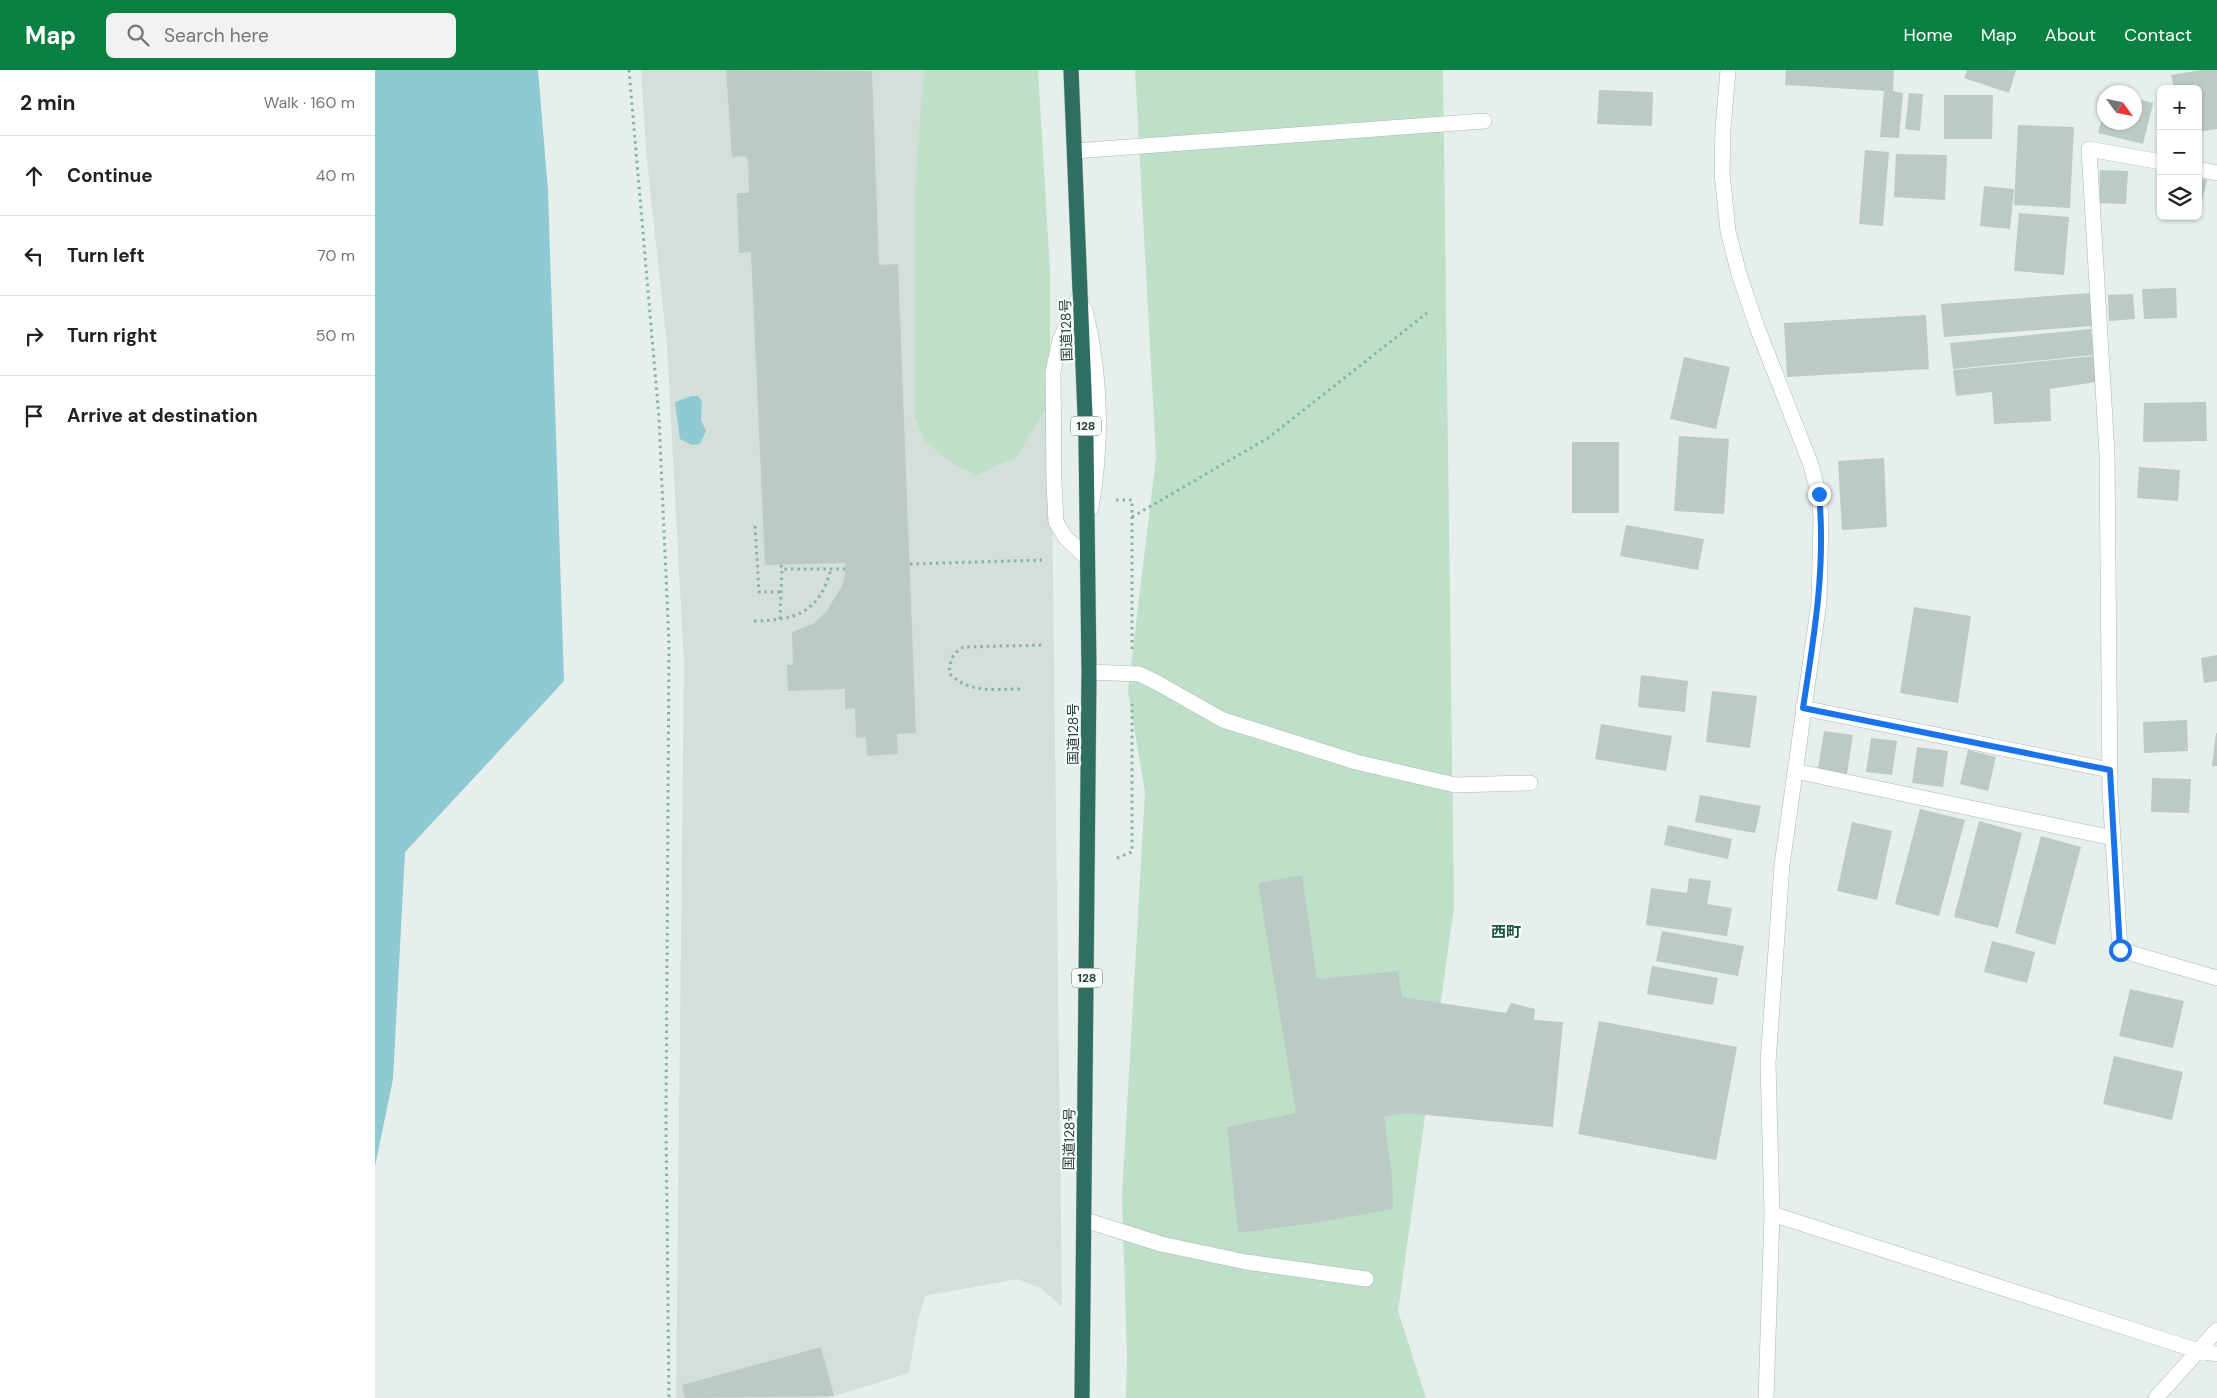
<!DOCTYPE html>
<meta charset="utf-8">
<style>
:root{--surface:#fff;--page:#f2f2f2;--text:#202124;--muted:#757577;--line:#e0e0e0;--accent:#0b8043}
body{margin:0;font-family:"DM Sans","Noto Sans JP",sans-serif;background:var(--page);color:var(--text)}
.controls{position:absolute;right:15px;top:15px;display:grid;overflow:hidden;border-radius:8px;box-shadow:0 1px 4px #0004}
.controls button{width:45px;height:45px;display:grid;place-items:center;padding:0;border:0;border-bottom:1px solid var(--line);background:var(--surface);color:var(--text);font:25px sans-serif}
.compass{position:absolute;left:1722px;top:15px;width:45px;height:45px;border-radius:50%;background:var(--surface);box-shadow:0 1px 4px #0004;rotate:123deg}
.stop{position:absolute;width:15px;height:15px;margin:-11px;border:4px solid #1a73e8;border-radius:50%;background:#fff}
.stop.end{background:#1a73e8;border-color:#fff;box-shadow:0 1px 5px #0008}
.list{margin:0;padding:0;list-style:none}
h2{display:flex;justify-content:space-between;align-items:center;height:65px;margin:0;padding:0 20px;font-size:21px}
h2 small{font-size:16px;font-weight:400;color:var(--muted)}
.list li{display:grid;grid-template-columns:32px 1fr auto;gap:15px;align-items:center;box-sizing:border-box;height:80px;padding:0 20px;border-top:1px solid var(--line)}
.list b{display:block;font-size:19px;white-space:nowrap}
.list em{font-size:16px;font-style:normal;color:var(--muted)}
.icon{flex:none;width:28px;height:28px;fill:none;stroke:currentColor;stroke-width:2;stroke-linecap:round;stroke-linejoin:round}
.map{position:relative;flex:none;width:1842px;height:1328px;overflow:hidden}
header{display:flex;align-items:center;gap:30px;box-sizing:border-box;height:70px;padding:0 25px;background:var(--accent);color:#fff}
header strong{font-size:24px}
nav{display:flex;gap:28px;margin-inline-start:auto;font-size:18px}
.search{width:350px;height:45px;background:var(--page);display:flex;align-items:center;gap:12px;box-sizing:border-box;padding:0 18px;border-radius:8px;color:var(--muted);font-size:19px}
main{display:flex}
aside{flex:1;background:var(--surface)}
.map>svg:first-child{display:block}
.built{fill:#d4dfda}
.green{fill:#bfe0c8}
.water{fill:#8ec9d4}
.building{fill:#bbcac4}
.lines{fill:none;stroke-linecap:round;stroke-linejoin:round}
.minor-casing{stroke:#a8b8b2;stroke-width:16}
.highway-casing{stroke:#c2cac8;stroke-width:16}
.path{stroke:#86b3a5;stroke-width:3;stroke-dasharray:2.5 4;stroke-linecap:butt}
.minor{stroke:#fff;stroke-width:15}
.highway{stroke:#2f6f62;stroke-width:15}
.route{stroke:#1a73e8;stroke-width:6}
.labels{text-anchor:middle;stroke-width:4.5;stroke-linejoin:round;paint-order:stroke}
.shield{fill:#f7fbf9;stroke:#637a73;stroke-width:1}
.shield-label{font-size:12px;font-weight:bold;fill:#24423a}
.street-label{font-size:14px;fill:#24423a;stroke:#f7fbf9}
.neighbourhood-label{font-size:15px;font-weight:bold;fill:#1f5548;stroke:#f7fbf9}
</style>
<header>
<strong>Map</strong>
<div class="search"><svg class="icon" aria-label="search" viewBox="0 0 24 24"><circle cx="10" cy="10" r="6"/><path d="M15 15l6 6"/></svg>Search here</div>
<nav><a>Home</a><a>Map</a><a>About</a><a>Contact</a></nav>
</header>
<main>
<aside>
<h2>2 min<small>Walk · 160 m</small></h2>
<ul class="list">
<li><svg class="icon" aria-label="ahead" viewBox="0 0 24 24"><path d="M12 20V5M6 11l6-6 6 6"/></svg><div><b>Continue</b></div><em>40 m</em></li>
<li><svg class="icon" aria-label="left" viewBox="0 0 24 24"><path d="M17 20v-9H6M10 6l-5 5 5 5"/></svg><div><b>Turn left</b></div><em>70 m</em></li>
<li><svg class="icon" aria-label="right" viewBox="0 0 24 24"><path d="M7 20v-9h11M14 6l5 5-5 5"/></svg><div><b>Turn right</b></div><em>50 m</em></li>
<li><svg class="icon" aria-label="arrive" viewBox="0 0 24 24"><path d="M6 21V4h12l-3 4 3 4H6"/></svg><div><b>Arrive at destination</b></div></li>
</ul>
</aside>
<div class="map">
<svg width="1842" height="1328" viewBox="0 0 1842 1328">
<rect width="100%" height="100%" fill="#e6efeb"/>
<path class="built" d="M266 0H662L676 347 687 1237 666 1218 642 1209 550 1226 543 1250 534 1303 453 1328H301L309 594 292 275 271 81Z"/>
<path class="green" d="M549 0H663L675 200V333L641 387 602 405 579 395 549 370 539 345V130Z
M760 0H1068L1079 837 1023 1241 1051 1328H751L752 1286 747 1126 770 722 753 621 781 387Z"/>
<path class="water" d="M0 0H163L173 121 189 611 30 782 18 1009 0 1096Z
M317 326H323L327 331 326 350 331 361 325 374 317 375 305 369 300 332Z"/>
<path class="building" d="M351 0 497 1 504 195 523 194 541 663 522 664 523 684 492 686 491 667 481 668 480 638 470 639V619L413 621 412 595H418L417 562 438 554 451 542 467 516 470 506V493L390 495 376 182 364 183 362 123H374L373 90 370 86 357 87Z
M1411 0H1519L1518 21 1528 23 1524 68 1505 67 1509 21 1410 15Z
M1592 0H1641L1634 23 1589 8Z
M1826 0H1842V59L1823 62V19H1799L1796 5Z
M1224 20 1278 22 1277 56 1222 54Z
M1534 23 1548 24 1545 61 1530 59Z
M1569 25H1618L1617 69H1569Z
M1760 28 1778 33 1768 74 1723 63 1729 41 1730 52H1760Z
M1643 55 1699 57 1695 138 1639 135Z
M1490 80 1514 82 1508 156 1484 154Z
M1521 84 1572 85 1570 130 1519 127Z
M1725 100 1753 101 1751 134 1724 133Z
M1823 108 1832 110 1826 136 1823 135Z
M1609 116 1639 119 1635 159 1605 156Z
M1644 143 1694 147 1689 205 1639 201Z
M1801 218 1802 248 1769 249 1767 219Z
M1715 223 1717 256 1569 267 1566 234Z
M1758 224 1760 249 1734 251 1733 225Z
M1551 245 1554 299 1412 307 1409 253Z
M1716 259 1719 285 1578 299 1575 273Z
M1719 286 1721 312 1675 319 1676 351 1619 354 1617 322 1581 326 1578 300Z
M1309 287 1355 297 1341 359 1295 349Z
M1831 332 1832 371 1768 372 1769 333Z
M1304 366 1354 369 1349 444 1299 441Z
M1197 372H1244V443H1197Z
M1509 388 1512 457 1467 460 1463 391Z
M1764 397 1805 400 1803 431 1762 428Z
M1251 455 1329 469 1323 500 1245 486Z
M1539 537 1596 546 1583 633 1525 623Z
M1842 585V611L1829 613 1826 588Z
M1266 605 1313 611 1310 642 1263 637Z
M1337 621 1382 626 1375 678 1331 672Z
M1812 650 1813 681 1769 683 1768 652Z
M1226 654 1297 666 1291 701 1220 689Z
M1449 661 1478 665 1472 704 1443 699Z
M1841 663H1842V696H1837Z
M1496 668 1522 671 1517 705 1491 702Z
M1542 677 1573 681 1568 717 1537 713Z
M1593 680 1621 687 1613 721 1585 714Z
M1777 708 1816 709 1814 743 1776 742Z
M1325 725 1386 736 1380 763 1320 752Z
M1545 739 1590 750 1564 846 1520 834Z
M1604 751 1647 763 1623 858 1579 847Z
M1477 752 1517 761 1502 830 1462 821Z
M1293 755 1357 769 1353 789 1289 775Z
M1666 766 1706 777 1680 875 1640 863Z
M927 805 942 909 1023 901 1027 927 1131 943 1136 933 1160 939 1159 950 1188 952 1178 1057 1031 1043 1009 1047 1017 1105 1018 1139 940 1153 863 1163 852 1057 921 1043 883 813Z
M1314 808 1336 811 1332 834 1357 838 1352 866 1271 855 1276 818 1312 823Z
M1287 861 1369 876 1363 906 1281 891Z
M1617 871 1660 882 1652 913 1609 902Z
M1277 896 1343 908 1338 935 1272 924Z
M1755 919 1809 931 1798 978 1744 966Z
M1224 951 1362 977 1341 1090 1203 1064Z
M1739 986 1808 1002 1797 1050 1728 1034Z
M446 1277 459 1326 310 1328 307 1315Z"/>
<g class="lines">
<g class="minor-casing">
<path id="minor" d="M1353 0 1348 59 1347 103 1353 161 1364 204 1382 257 1436 395 1444 425 1446 448 1444 532 1407 795 1393 993 1397 1144 1391 1328
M699 81 1109 51
M1786 92 1714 79 1732 384 1735 722 1745 880 1842 908
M1823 99 1842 103
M705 224 685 270 678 302 679 413 681 452 690 467 713 489
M710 240C726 304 727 373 716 438
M714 602 764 604 779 611 848 650 981 692 1080 715 1155 713
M1428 638 1735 700
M1420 701 1738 768
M1397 1144 1824 1281 1842 1284
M710 1150 786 1174 871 1192 991 1209
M1781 1328 1842 1260"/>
</g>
<g class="highway-casing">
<path id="highway" d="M696 0 711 369 714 602 707 1328"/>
</g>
<path class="path" d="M254 0 284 348 294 573 291 1052 294 1328
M741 430H757V579
M757 447 893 368 1052 243
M380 456 384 522H406
M535 494 667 490
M406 495 407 499H470
M405 549 407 499
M379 551C421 550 444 543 456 499
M645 619C618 619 595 624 574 603 575 591 577 584 588 577L669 575
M742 788 757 782V634"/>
<use href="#minor" class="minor"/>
<use href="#highway" class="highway"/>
</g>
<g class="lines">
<path class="route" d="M1444 424C1451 497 1439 567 1428 638L1735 700 1745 880"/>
</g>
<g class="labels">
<g class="shield">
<rect x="696" y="346.5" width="30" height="19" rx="4"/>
<rect x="697" y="898.5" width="30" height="19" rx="4"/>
</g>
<g class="shield-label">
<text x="711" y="360">128</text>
<text x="712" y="912">128</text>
</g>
<g class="street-label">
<text transform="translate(691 260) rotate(-92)" y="5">国道128号</text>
<text transform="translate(698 664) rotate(-90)" y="5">国道128号</text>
<text transform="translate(694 1069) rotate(-89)" y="5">国道128号</text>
</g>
<g class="neighbourhood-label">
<text x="1131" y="867">西町</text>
</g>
</g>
</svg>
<div class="controls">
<button>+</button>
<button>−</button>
<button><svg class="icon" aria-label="layers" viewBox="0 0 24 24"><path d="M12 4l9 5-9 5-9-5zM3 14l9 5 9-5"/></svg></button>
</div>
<svg class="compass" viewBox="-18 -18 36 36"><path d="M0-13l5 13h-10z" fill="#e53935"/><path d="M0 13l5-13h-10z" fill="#757577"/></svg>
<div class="stop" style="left:1745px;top:880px"></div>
<div class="stop end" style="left:1444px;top:424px"></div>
</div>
</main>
